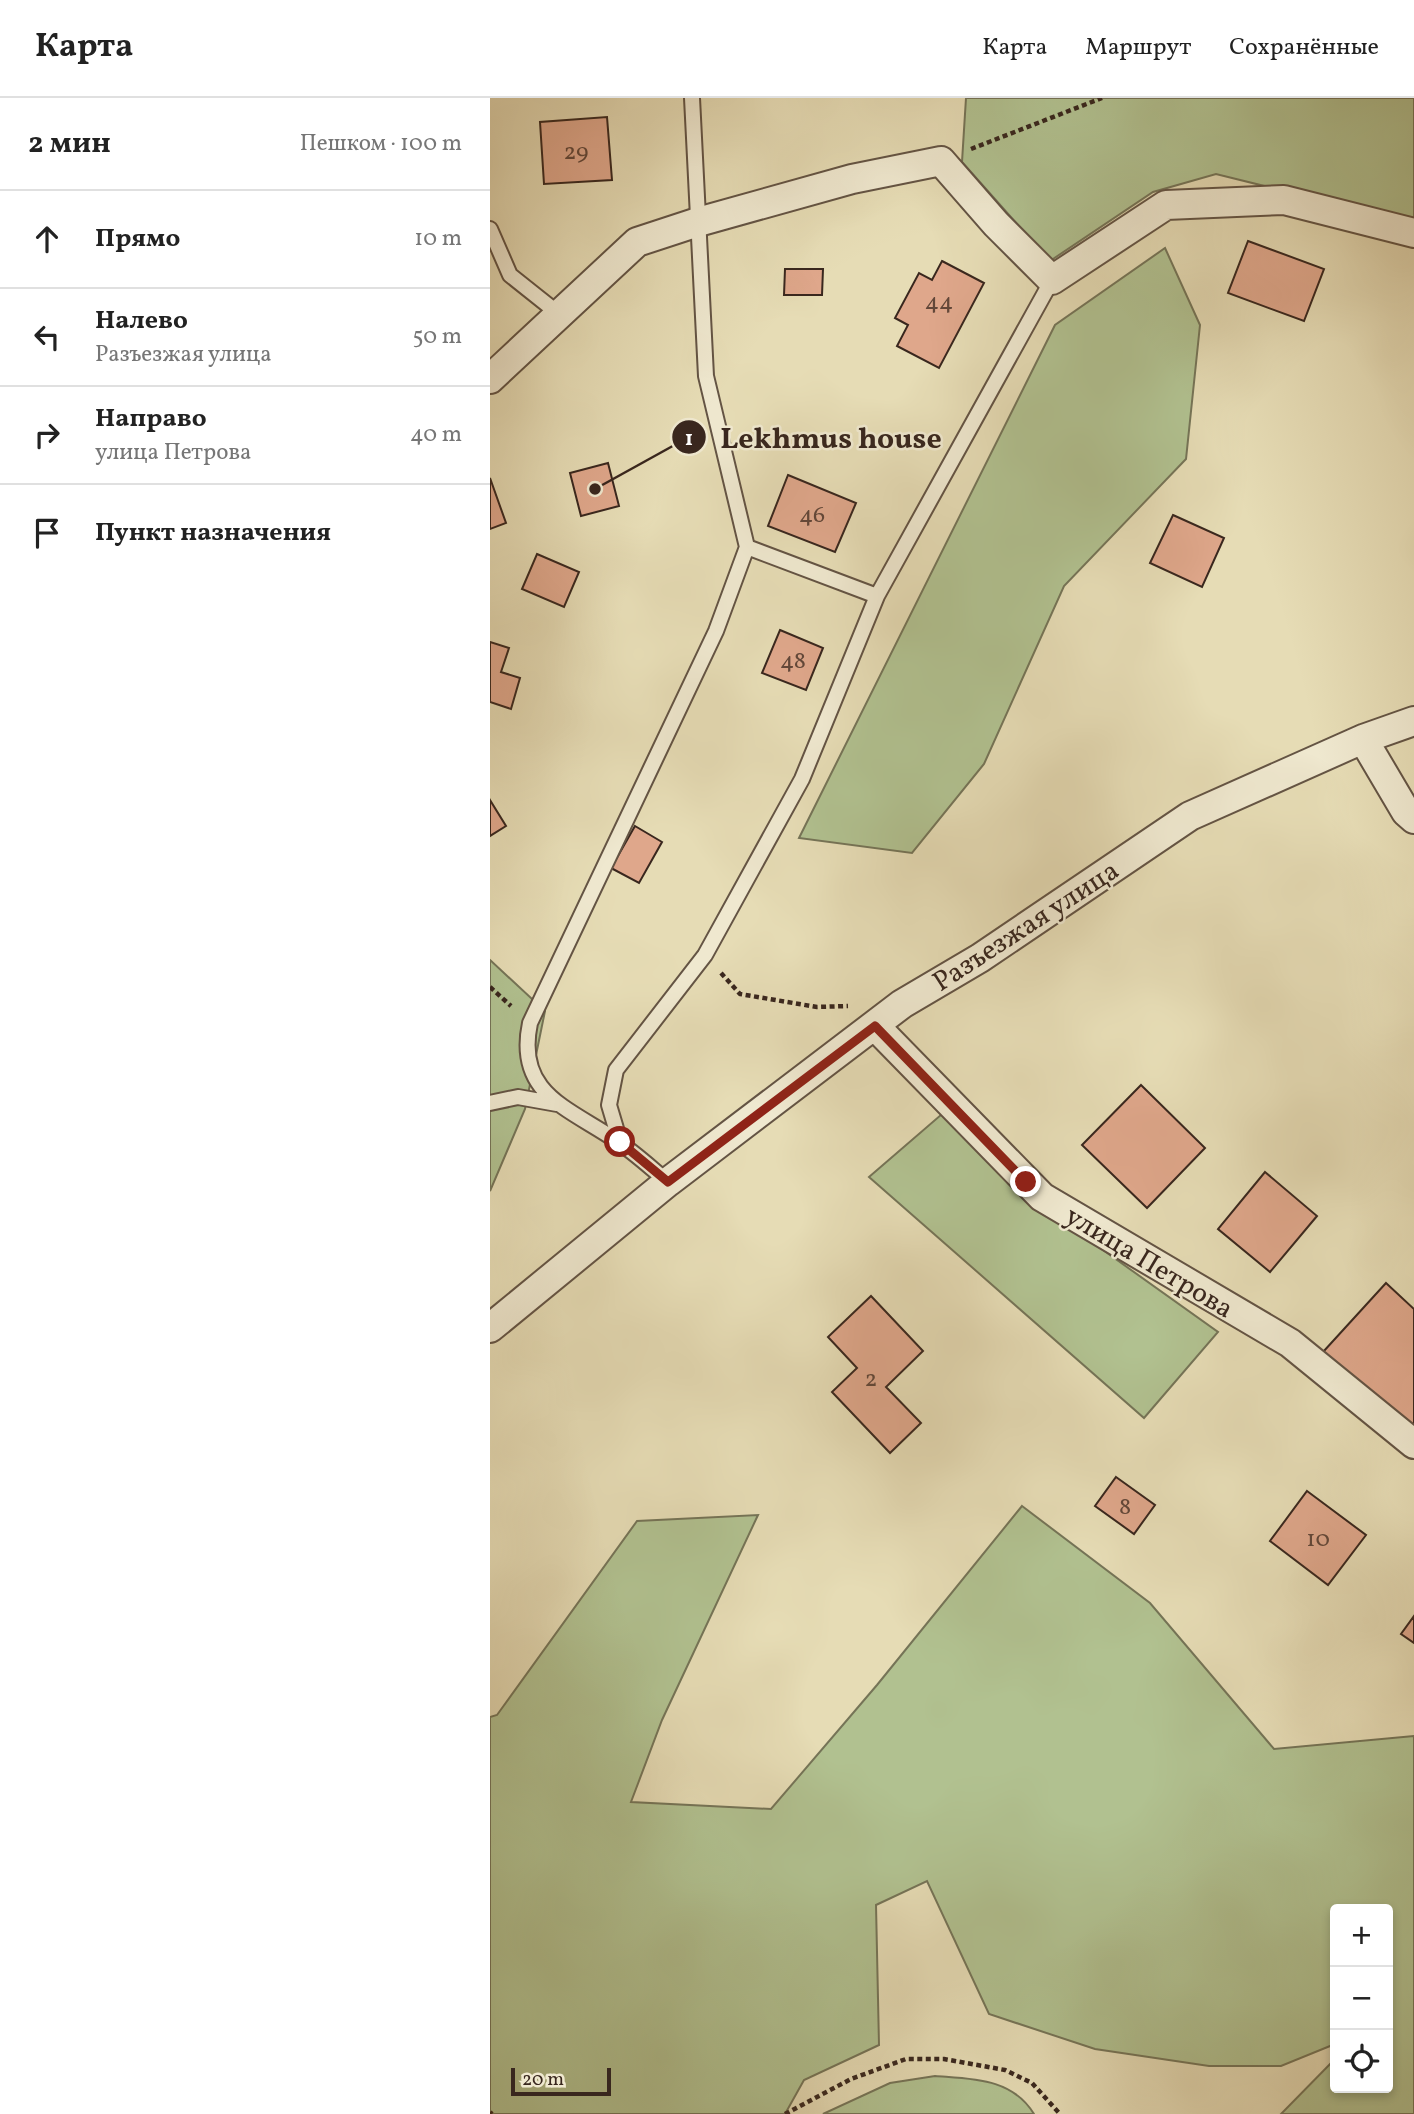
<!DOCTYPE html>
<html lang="ru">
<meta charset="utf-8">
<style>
:root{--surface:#fff;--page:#f6f6f6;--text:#222;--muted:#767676;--line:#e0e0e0}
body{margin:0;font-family:Vollkorn,serif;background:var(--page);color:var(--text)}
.controls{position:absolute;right:21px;bottom:21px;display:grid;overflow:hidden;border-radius:7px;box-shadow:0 4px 10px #0003}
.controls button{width:63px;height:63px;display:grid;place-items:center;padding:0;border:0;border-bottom:2px solid var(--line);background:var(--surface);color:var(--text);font:35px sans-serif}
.scale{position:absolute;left:21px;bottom:18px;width:100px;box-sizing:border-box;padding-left:7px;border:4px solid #39271e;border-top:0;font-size:19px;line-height:24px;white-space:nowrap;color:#39271e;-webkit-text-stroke:5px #efe8cf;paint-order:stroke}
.stop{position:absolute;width:21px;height:21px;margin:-16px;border:5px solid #8f2418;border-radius:50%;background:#fff}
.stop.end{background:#8f2418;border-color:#fff;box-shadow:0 2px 7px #0008}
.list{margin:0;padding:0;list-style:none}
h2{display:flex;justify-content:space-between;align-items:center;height:91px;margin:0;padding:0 28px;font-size:30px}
h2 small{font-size:23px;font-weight:400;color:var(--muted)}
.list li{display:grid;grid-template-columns:46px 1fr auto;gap:21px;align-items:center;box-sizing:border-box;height:98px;padding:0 28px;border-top:2px solid var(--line)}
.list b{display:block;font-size:26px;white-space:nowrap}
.list p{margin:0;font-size:23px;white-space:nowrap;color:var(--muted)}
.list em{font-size:23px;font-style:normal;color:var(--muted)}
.icon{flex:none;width:38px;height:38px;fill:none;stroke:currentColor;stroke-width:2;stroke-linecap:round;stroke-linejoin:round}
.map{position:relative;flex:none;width:924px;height:2016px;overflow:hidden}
header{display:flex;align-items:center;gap:42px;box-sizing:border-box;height:98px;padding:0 35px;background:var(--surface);border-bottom:2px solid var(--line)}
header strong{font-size:33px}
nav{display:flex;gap:38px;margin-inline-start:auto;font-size:24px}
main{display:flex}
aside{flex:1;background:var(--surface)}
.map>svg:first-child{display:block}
.green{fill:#b1c190;stroke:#757457;stroke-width:2}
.building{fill:#dfa78b;stroke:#39271e;stroke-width:2}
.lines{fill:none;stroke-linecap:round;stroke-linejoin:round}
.lane-casing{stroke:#645444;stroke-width:18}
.street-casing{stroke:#645444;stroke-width:32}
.path{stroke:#39271e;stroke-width:4.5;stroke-dasharray:5 3.5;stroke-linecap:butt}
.lane{stroke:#efe8cf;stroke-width:14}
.street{stroke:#efe8cf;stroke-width:28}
.route{stroke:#8f2418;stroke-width:9}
.labels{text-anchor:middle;stroke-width:5;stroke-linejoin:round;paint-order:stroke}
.number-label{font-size:24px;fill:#624739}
.street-label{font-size:28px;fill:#39271e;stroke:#efe8cf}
.leader{fill:none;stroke:#39271e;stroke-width:2.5}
.callout-dot{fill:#39271e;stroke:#efe8cf;stroke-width:2.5}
.mark-label{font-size:21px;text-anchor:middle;font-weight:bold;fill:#fff}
.callout-label{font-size:30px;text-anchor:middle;font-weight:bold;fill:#39271e;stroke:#efe8cf;stroke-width:5;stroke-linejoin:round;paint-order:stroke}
</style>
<header>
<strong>Карта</strong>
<nav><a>Карта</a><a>Маршрут</a><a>Сохранённые</a></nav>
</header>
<main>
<aside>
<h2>2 мин<small>Пешком · 100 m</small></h2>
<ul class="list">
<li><svg class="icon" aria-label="ahead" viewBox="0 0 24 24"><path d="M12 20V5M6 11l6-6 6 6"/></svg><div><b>Прямо</b></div><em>10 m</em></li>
<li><svg class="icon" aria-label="left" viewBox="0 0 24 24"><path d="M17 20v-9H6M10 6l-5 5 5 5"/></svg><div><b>Налево</b><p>Разъезжая улица</p></div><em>50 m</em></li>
<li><svg class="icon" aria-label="right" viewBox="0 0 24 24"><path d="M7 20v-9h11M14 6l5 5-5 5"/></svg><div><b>Направо</b><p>улица Петрова</p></div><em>40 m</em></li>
<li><svg class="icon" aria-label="arrive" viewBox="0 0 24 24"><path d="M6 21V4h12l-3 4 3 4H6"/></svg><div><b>Пункт назначения</b></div></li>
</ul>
</aside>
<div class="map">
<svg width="924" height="2016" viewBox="0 0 924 2016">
<rect width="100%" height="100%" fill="#e6dcb5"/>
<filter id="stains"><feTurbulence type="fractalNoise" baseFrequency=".00286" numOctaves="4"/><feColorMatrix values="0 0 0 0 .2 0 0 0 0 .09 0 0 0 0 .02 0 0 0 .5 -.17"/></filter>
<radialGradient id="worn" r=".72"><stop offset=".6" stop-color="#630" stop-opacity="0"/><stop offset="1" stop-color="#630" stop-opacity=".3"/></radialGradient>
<path class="green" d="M476 0H924V125L726 76 663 94 560 163 472 64Z
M675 150 710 227 696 361 574 488 494 666 422 755 309 740 565 227Z
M0 862 55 913 35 1011 0 1093Z
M452 1016 522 1087 728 1234 654 1320 379 1079Z
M532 1408 660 1505 784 1651 924 1638V2016H791L845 1961V1990H898V1811H845V1946L791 1968H719L605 1951 499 1916 437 1783 386 1807 389 1947 314 1982 295 2016H0V1619L7 1617 147 1423 268 1417 172 1622 141 1704 281 1711 387 1587Z
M445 1978C483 1981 522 1980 544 2016H333L400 1985Z"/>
<path class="building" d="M117 19 122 82 54 86 50 24Z
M758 143 834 171 814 223 738 195Z
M452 163 494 185 449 270 407 248 418 227 405 220 429 175 442 182Z
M295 171H333L332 197H294Z
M118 365 129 408 91 418 80 375Z
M298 377 366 405 345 454 278 428Z
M0 380 16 425 0 431Z
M683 417 734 440 712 489 660 465Z
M47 456 89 474 74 509 32 491Z
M290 532 333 550 316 592 272 575Z
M0 544 19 550 11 574 30 580 21 611 0 604Z
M0 702 16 728 0 738Z
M145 728 172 744 149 785 121 770Z
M651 987 715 1050 657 1110 592 1047Z
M775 1074 827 1118 780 1174 728 1131Z
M896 1185 924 1211V1325L918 1332 833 1254Z
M381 1198 433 1253 396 1289 431 1325 400 1355 342 1294 367 1270 338 1239Z
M626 1379 665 1407 644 1436 605 1408Z
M817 1393 876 1437 838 1487 780 1443Z
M924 1518V1545L911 1536Z"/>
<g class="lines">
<g class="lane-casing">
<path id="lane" d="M0 131 20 177 69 216
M257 449 387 498
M0 1005 28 999 67 1006
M130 1044 119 1007 126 972 215 857 312 681 387 498 562 182
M178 1084C161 1070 145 1055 127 1043 79 1010 25 996 40 925L226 533 257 449 216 278 202 0"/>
</g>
<g class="street-casing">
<path id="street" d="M0 281 147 144 208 124 362 81 451 63 506 126 562 182 676 107 794 102 924 135
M873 641 916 714 924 721
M385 928 552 1099 800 1245 924 1346
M0 1230 178 1084 412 906 490 860 700 718 873 641 924 623"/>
</g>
<path class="path" d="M481 51 612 0
M231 875 250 896 327 909 358 908
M0 889 21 908
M0 2014 2 2016
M295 2016 361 1981 416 1961H454L515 1972 542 1985 570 2016"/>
<use href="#lane" class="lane"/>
<use href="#street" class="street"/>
</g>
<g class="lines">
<path class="route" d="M130 1044 178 1084 385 928 536 1084"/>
</g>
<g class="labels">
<g class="number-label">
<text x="86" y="61">29</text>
<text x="449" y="211">44</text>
<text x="322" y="424">46</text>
<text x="303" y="570">48</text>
<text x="381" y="1288">2</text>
<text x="635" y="1416">8</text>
<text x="828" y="1448">10</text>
</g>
<g class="street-label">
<text transform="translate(535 827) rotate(-33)" y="10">Разъезжая улица</text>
<text transform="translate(660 1163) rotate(31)" y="10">улица Петрова</text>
</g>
</g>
<path class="leader" d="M105 391L199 339"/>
<g class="callout-dot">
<circle cx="105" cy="391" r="7"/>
<circle cx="199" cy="339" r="18"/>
</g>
<g class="mark-label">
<text x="199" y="347">1</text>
</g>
<g class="callout-label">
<text x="341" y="350">Lekhmus house</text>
</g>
<rect width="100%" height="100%" filter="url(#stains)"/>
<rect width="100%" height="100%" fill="url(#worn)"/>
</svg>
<div class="controls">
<button>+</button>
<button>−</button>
<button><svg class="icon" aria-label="locate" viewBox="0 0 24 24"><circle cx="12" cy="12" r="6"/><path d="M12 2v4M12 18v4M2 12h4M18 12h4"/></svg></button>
</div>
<div class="scale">20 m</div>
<div class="stop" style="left:130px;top:1044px"></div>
<div class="stop end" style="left:536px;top:1084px"></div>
</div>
</main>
